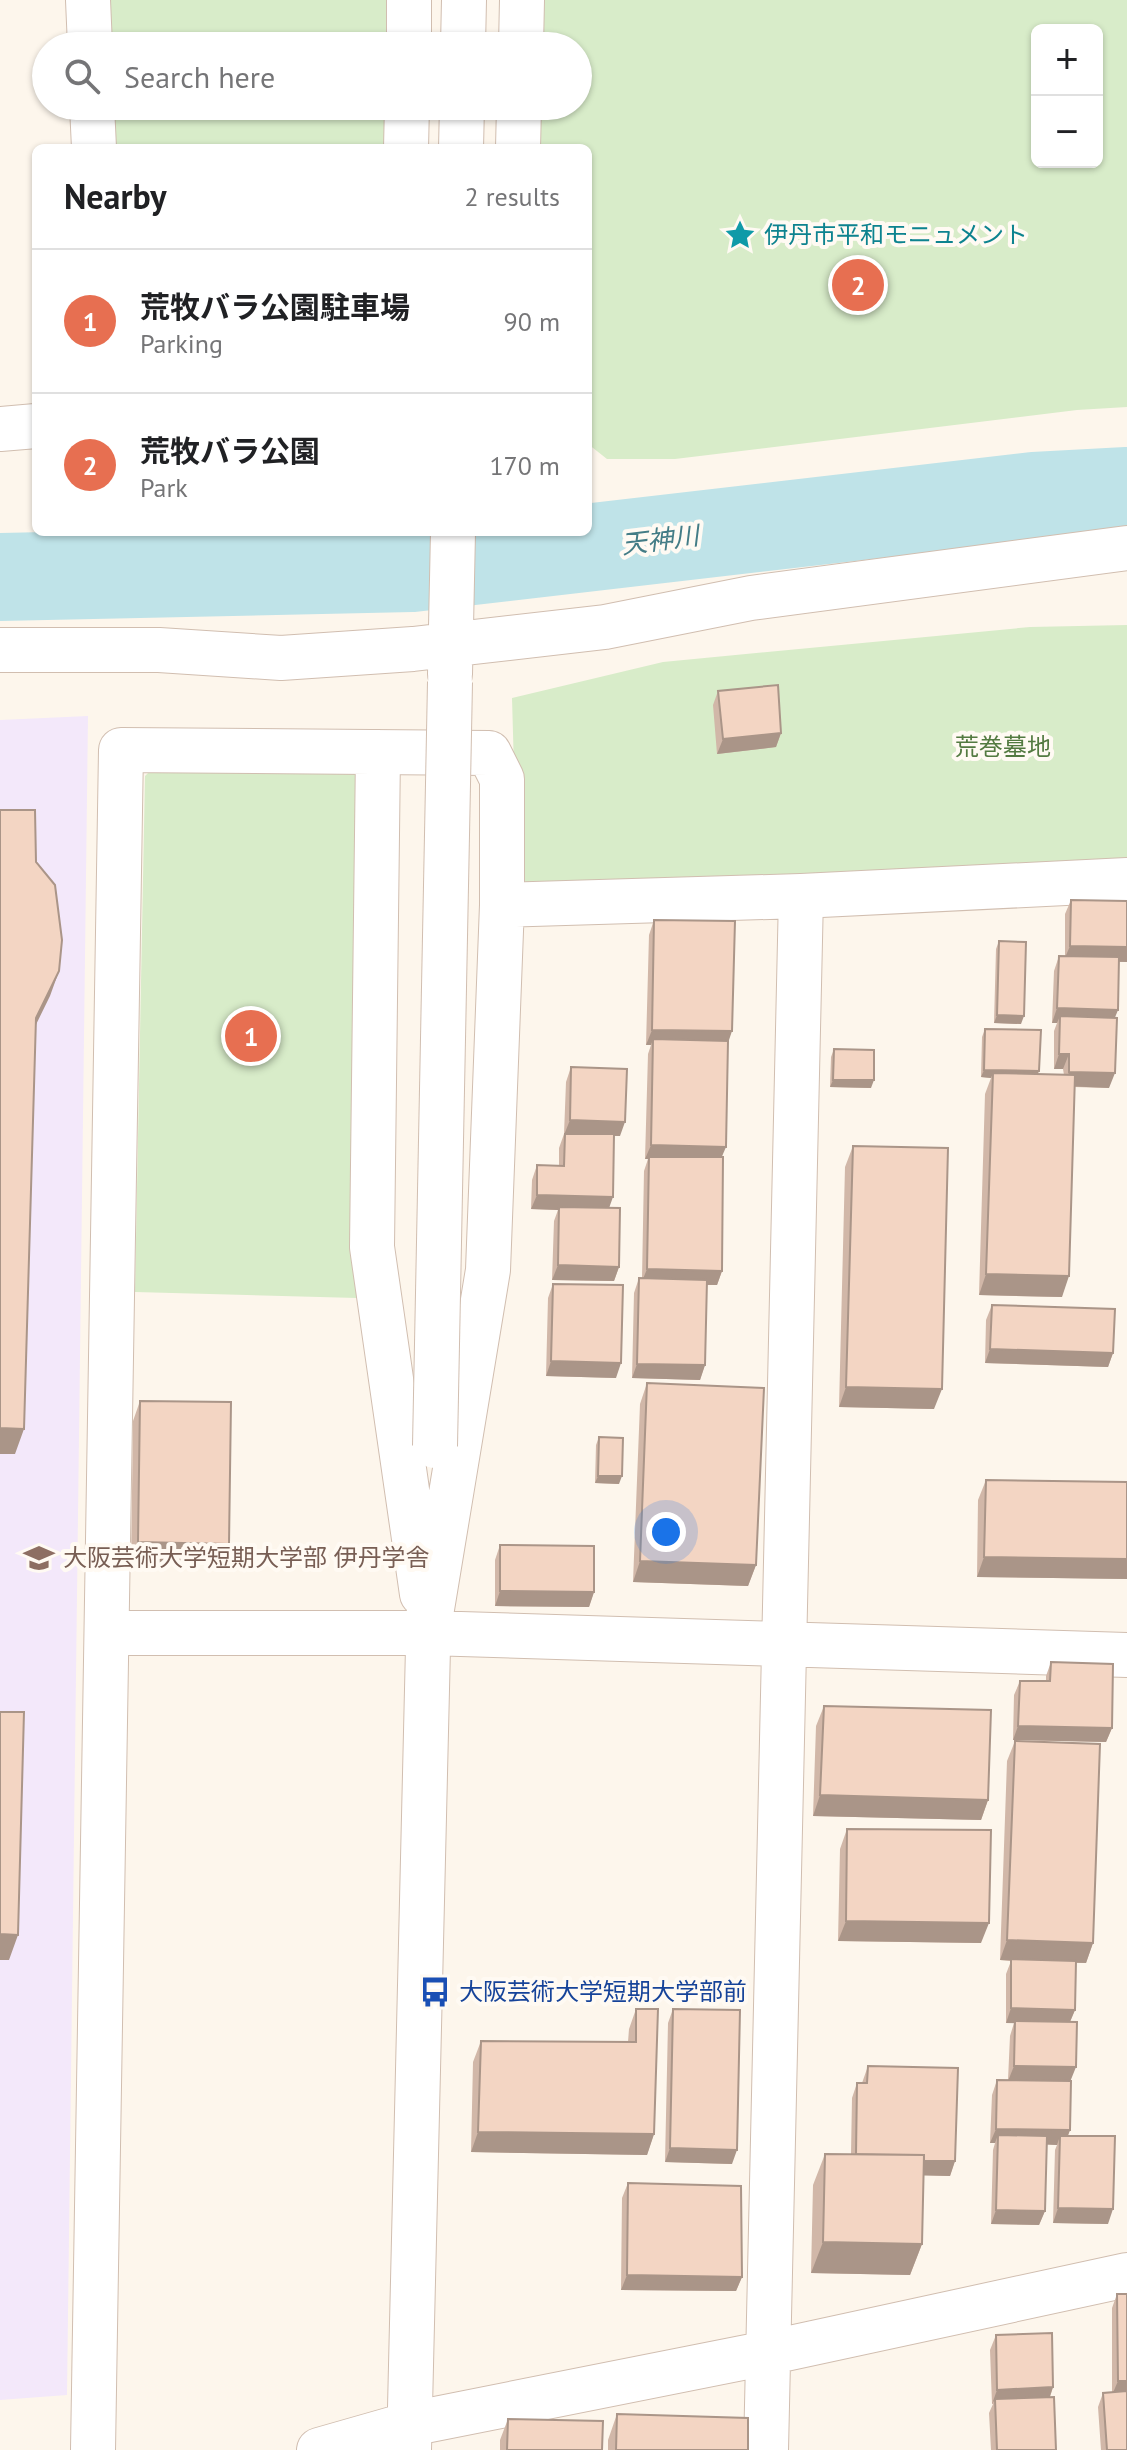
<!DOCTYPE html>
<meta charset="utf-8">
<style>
:root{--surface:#fff;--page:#f2f2f2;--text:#202124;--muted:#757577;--line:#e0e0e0;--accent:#e76f51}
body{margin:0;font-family:"PT Sans","Noto Sans JP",sans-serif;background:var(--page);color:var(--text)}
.controls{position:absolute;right:24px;top:24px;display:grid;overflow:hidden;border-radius:12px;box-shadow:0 2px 6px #0004}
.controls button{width:72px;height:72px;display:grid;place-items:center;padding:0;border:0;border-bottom:2px solid var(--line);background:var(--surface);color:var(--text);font:40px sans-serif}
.you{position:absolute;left:666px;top:1532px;width:28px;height:28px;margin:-20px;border:6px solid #fff;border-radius:50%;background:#1a73e8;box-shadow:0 0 0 12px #1a73e833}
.badge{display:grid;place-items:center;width:52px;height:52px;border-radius:50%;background:var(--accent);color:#fff;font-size:26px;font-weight:700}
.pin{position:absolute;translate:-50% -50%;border:4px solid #fff;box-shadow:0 2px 8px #0006}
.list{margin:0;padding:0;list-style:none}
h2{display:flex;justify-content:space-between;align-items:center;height:104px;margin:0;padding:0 32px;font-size:34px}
h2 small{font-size:26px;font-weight:400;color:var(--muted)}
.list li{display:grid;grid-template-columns:52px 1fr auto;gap:24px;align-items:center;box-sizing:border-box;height:144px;padding:0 32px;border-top:2px solid var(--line)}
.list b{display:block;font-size:30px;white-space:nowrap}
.list p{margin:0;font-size:26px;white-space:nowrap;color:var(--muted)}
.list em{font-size:26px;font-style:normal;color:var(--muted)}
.icon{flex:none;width:44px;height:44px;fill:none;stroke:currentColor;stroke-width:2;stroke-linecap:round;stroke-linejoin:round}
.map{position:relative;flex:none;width:1127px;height:2450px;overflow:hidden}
.search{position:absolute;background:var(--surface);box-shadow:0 2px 6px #0004;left:32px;top:32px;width:560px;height:88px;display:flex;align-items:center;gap:20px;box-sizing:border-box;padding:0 28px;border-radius:44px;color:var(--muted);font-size:30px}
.panel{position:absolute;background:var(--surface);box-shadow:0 2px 6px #0004;left:32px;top:144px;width:560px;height:392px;border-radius:12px}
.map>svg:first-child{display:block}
.education{fill:#f3e8fa}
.green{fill:#d8ecc9;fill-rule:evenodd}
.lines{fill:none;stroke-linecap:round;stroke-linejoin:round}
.river{stroke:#bfe3e8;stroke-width:88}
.minor-casing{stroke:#d1beb0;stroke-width:46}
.minor{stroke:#fff;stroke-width:44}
.minor-bridge-casing{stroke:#d1beb0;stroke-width:46;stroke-linecap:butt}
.minor-bridge{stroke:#fff;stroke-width:44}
.wall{fill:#d1b7a8}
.shaded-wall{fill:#aa9588}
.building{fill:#f3d5c3;stroke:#aa9588;stroke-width:2}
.labels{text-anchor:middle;stroke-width:8;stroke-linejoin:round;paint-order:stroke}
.culture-label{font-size:24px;fill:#0d838f;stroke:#fffaf3;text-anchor:start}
.park-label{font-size:24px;fill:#537a41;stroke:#fffaf3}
.education-label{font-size:24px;fill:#785e54;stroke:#fffaf3;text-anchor:start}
.transit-label{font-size:24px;fill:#164399;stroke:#fffaf3;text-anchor:start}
.water-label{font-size:26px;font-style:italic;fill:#437c86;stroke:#fffaf3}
</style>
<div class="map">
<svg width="1127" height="2450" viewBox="0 0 1127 2450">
<rect width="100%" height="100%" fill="#fdf6ec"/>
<path class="education" d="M88 716 67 2395 0 2400V720Z"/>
<path class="green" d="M107 0H393V46H109Z
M543 0H1127V407L1077 410 675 459H607L588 444V148H540L541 106H578V46H542ZM1037 30H1097V162H1037Z
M111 106H391V148H113Z
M1127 625V859L531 886 517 875 512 698 663 662 1030 627Z
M162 759 340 761 367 779 357 1298 135 1292 145 776Z"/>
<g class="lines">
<path class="river" d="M0 577 412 568 1034 496 1127 491"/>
<g class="minor-casing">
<path id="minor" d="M88 0 90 46
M409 46V0
M463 46 464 0
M521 46 522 0
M92 106 94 148
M406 148 407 106
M461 148 462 106
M518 148 519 106
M0 429 36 426
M0 650H159L281 658 413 649 605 627 751 598 1127 548
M450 674 453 532
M378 752 372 1247 422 1594
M502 905 801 896 1127 880
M108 1633H428L1127 1655
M93 2450 121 750 489 753 502 779V905L488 1270 428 1633
M319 2450 410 2424 767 2353 1127 2275
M409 2450 429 1605
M766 2450 801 896"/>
</g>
<use href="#minor" class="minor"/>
<g class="minor-bridge-casing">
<path id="minor-bridge" d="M435 1446 450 682"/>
</g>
<use href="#minor-bridge" class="minor-bridge"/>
</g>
<path class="wall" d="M718 691 781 733 776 747 717 754 713 705Z
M1071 900 1127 901V962H1119L1109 1088 1074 1087 1062 1297 979 1295 985 1094 991 1078 981 1077 982 1037 985 1029 1039 1071 1037 1075H1064L1063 1069H1054V1031L1057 1023H1052L1054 971 1059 956H1065V914Z
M654 920 728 1043 722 1157V1271L717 1285H707L705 1365 700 1380 632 1378 634 1293 639 1278H642L644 1171 648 1159H645L648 1054 651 1045H646L649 935Z
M999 941 1021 1024 994 1023 996 949Z
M834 1049 871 1088 830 1087 831 1057Z
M571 1067 620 1136H614L609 1208 619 1267 614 1281 552 1280 554 1221 558 1210 531 1209 532 1180 537 1165 559 1166V1148L564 1134 566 1082Z
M853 1146 934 1409 839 1407 845 1167Z
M553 1284 616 1378 546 1376 548 1298Z
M992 1305 1113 1353 1108 1367 985 1363 986 1320Z
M647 1383 756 1565 748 1586 633 1582 640 1404Z
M140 1401 229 1544 222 1564 131 1563 133 1421Z
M599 1437 619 1484 595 1483 596 1445Z
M986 1480 1127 1482V1579L977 1577 978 1500Z
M500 1545 594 1592 589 1607 495 1606V1560Z
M1051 1662 1112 1728 1106 1742 1013 1740 1014 1695 1020 1681H1046V1676Z
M824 1706 988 1800 981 1820 813 1816 816 1726Z
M1015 1741 1093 1943 1086 1963H1076L1075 2010 1070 2022V2130L1068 2136 1108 2224 1053 2223 1055 2150 1057 2145 1046 2144 1045 2211 1039 2225 991 2224 993 2150 995 2143H990L992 2095 997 2080H1008L1010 2036 1014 2023H1006V1974L1011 1961 1000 1960 1007 1761Z
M847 1829 981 1943 838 1941 840 1849Z
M636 2009 654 2134 647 2155 471 2152 473 2062 481 2041 628 2042 629 2029Z
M673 2009 732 2164 665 2162 668 2023Z
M868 2066 955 2161 950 2176 923 2175 922 2244 910 2275 811 2273 813 2185 825 2154H851L852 2098 857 2083H862Z
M628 2183 742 2277 736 2291 621 2290 622 2198Z
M1117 2294 1127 2450H1101L1098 2407 1103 2393 1112 2392V2308Z
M996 2335 1053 2387 1050 2397 1056 2450H991L989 2413 993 2404H992L990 2350Z
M617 2414 748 2450H608V2440Z
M508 2419 602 2450H500V2440Z"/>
<path class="shaded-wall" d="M781 733 776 747 717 754 723 739Z
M1070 946 1127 947V962L1064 960Z
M59 971 50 996 27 1043 36 1018Z
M1057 1008 1118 1010 1112 1025 1060 1016 1057 1023H1052Z
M997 1015 1024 1016 1021 1024 994 1023Z
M652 1030 732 1031 727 1046 653 1039 651 1045H646Z
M1059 1054H1069L1063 1069H1054Z
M984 1070 1039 1071 1036 1078 993 1073 991 1078 981 1077Z
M1069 1072 1115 1073 1109 1088 1064 1086Z
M833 1080H874L871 1088 830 1087Z
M570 1120 625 1122 620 1136 564 1135Z
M651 1145 726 1147 720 1161 649 1157 648 1159H645Z
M537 1195 613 1197 608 1211 559 1207 558 1210 531 1209Z
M558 1265 619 1267 614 1281 552 1280Z
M647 1269 722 1271 717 1285 641 1284Z
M986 1274 1069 1276 1062 1297 979 1295Z
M990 1349 1113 1353 1108 1367 985 1363Z
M551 1361 621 1363 616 1378 546 1376Z
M637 1364 705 1365 700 1380 632 1378Z
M846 1387 942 1389 934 1409 839 1407Z
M0 1428 24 1429 15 1454H0Z
M598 1476H622L619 1484 595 1483Z
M138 1542 229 1544 222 1564 131 1563Z
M984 1557 1127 1559V1579L977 1577Z
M640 1561 756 1565 748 1586 633 1582Z
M500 1591 594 1592 589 1607 495 1606Z
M1018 1726 1112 1728 1106 1742 1013 1740Z
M820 1795 988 1800 981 1820 813 1816Z
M846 1921 989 1923 981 1943 838 1941Z
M0 1934 18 1935 9 1960H0Z
M1007 1940 1093 1943 1086 1963 1000 1960Z
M1011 2008 1075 2010 1069 2024 1006 2023Z
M1014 2066 1076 2067 1070 2082 1008 2081Z
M996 2129 1070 2130 1064 2145 1060 2136 1057 2145 998 2143V2135L995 2143H990Z
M478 2132 654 2134 647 2155 471 2152Z
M670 2148 737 2150 732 2164 665 2162Z
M856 2159 955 2161 950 2176 850 2174Z
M1058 2208 1113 2209 1108 2224 1053 2223Z
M996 2210 1045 2211 1039 2225 991 2224Z
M823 2242 922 2244 910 2275 811 2273Z
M627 2275 742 2277 736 2291 621 2290Z
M1118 2381H1127V2395H1112Z
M1053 2387 1048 2402 995 2399 992 2404 997 2390Z"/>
<path class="building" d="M778 685 781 733 723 739 718 691Z
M0 810H35L36 862 55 885 62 940 59 971 36 1018 24 1429 0 1428Z
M1071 900 1127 901V947L1070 946Z
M654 920 735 921 732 1031 652 1030Z
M999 941 1026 942 1024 1016 997 1015Z
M1059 956 1119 957 1118 1010 1057 1008Z
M1060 1016 1117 1018 1115 1073 1069 1072V1054H1059Z
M985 1029 1041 1030 1039 1071 984 1070Z
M653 1039 728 1041 726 1147 651 1145Z
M834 1049 874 1050V1080H833Z
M571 1067 627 1069 625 1122 570 1120Z
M993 1073 1075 1075 1069 1276 986 1274Z
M565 1134H614L613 1197 537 1195V1165L564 1166Z
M853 1146 948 1148 942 1389 846 1387Z
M649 1157H723L722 1271 647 1269Z
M559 1207 620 1208 619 1267 558 1265Z
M639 1278 707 1280 705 1365 637 1364Z
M553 1284 623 1285 621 1363 551 1361Z
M992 1305 1115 1309 1113 1353 990 1349Z
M647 1383 764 1388 756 1565 640 1561Z
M140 1401 231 1402 229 1544 138 1542Z
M599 1437 623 1438 622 1476H598Z
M986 1480 1127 1482V1559L984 1557Z
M500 1545 594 1546V1592L500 1591Z
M1051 1662 1113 1664 1112 1728 1018 1726 1020 1681H1050Z
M824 1706 991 1710 988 1800 820 1795Z
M0 1712H24L18 1935 0 1934Z
M1015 1741 1100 1744 1093 1943 1007 1940Z
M847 1829 991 1830 989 1923 846 1921Z
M1011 1959 1076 1961 1075 2010 1011 2008Z
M636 2009H658L654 2134 478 2132 481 2041 636 2042Z
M673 2009 740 2010 737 2150 670 2148Z
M1015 2021 1077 2022 1076 2067 1014 2066Z
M868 2066 958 2068 955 2161H924V2155L856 2154 857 2083H867Z
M997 2080 1071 2081 1070 2130 996 2129Z
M998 2135 1047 2136 1045 2211 996 2210Z
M1060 2136H1115L1113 2209 1058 2208Z
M825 2154 924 2155 922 2244 823 2242Z
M628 2183 741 2186 742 2277 627 2275Z
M1117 2294H1127V2381H1118Z
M1052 2333 1053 2387 997 2390 996 2335Z
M1127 2391V2450H1107L1103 2393Z
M1054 2397 1056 2450H997L995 2399Z
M617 2414 748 2418V2450H616Z
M508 2419 603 2421 602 2450H507Z"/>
<defs>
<g id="sight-bare" transform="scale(2.4)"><path d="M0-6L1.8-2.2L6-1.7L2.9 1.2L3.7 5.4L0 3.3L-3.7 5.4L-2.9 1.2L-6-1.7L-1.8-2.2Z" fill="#0f9aa8" stroke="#fffaf3" stroke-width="2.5" paint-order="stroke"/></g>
<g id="university-bare" transform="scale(2.4)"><path d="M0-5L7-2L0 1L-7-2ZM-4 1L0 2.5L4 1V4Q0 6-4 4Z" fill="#8d6e63" stroke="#fffaf3" stroke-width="2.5" paint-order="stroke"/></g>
<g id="bus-bare" transform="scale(2.4)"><path d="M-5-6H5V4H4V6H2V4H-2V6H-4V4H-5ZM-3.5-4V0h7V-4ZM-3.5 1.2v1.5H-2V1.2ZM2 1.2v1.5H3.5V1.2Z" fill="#1a4fb4" stroke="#fffaf3" stroke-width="2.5" paint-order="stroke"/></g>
</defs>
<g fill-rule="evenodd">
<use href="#sight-bare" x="740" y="235"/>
<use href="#university-bare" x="39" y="1558"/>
<use href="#bus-bare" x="435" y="1992"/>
</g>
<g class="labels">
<g class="culture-label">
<text x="764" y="243">伊丹市平和モニュメント</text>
</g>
<g class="park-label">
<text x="1003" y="755">荒巻墓地</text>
</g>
<g class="education-label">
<text x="63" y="1566">大阪芸術大学短期大学部 伊丹学舎</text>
</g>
<g class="transit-label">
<text x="459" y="2000">大阪芸術大学短期大学部前</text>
</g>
<g class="water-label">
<text transform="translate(660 540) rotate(-7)" y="9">天神川</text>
</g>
</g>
</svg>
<div class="controls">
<button>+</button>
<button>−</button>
</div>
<div class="you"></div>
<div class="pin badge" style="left:251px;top:1036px">1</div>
<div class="pin badge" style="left:858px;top:285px">2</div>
<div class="search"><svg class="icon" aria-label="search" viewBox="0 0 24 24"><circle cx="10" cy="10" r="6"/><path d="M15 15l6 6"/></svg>Search here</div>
<section class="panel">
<h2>Nearby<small>2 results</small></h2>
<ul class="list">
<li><span class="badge">1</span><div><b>荒牧バラ公園駐車場</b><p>Parking</p></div><em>90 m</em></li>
<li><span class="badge">2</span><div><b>荒牧バラ公園</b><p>Park</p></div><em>170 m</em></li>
</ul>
</section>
</div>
